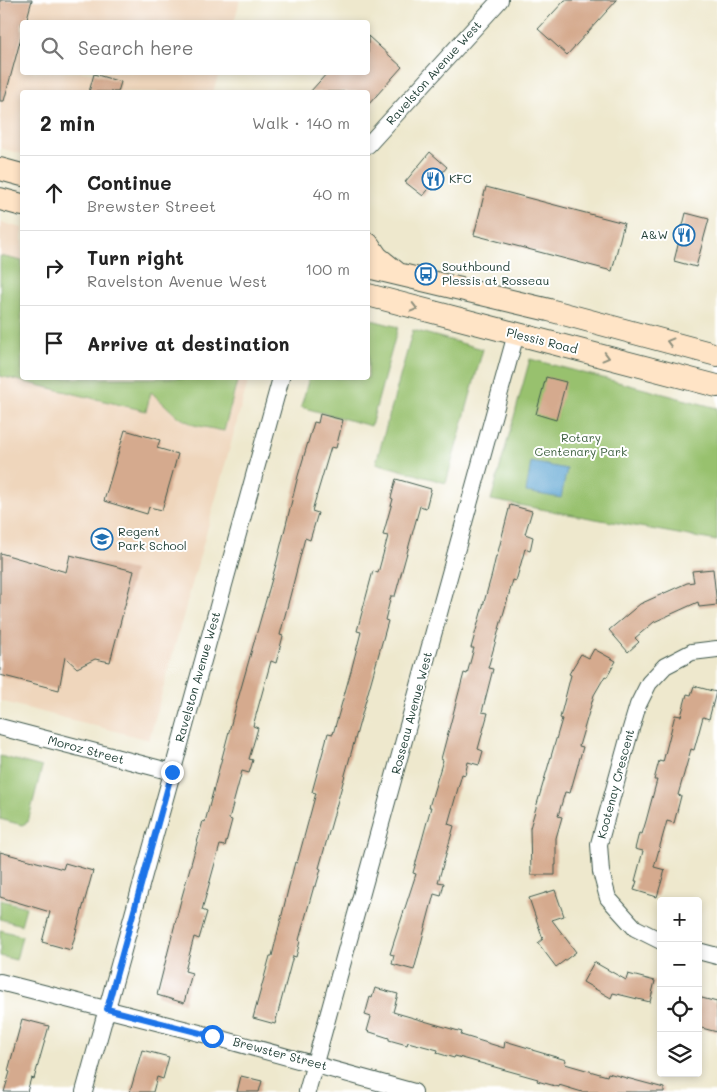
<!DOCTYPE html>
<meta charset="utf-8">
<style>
:root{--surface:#fff;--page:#f6f6f6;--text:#222;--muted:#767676;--line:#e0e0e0}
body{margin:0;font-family:Mali,sans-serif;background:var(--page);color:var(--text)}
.controls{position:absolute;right:15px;bottom:15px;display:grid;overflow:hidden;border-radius:5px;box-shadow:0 2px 8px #0003}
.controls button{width:45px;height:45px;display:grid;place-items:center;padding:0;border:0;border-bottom:1px solid var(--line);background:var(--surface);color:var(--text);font:25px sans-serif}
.stop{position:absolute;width:15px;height:15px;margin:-11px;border:4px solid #1a73e8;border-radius:50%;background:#fff}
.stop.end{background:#1a73e8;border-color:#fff;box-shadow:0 1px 5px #0008}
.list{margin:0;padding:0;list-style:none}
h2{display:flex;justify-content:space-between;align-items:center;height:65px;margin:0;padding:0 20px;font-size:21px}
h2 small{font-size:16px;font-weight:400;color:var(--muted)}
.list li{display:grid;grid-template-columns:32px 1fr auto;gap:15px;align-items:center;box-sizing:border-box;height:75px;padding:0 20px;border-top:1px solid var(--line)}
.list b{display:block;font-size:19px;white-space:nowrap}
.list p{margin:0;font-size:16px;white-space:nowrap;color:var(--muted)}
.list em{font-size:16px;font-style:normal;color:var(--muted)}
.icon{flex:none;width:28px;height:28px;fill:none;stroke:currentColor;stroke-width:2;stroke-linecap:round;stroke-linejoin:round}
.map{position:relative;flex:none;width:717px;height:1092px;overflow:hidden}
.search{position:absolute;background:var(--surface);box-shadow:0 2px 8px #0003;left:20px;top:20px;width:350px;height:55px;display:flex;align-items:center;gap:12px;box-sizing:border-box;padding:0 18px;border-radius:5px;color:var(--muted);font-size:19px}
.panel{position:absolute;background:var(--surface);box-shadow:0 2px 8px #0003;left:20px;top:90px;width:350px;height:290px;border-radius:5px}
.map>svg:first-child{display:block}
.built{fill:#efd6bc}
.green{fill:#98c16e;stroke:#5c7f51}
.water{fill:#59a2d0;stroke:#3c7082}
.building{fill:#d5aa8e}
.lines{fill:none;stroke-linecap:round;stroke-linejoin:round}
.minor-casing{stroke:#3e574b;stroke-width:18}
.secondary-casing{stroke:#3e574b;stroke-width:24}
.minor{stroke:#fff;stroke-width:16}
.secondary{stroke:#ffe4c6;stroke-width:22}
.oneway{stroke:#8f907d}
.route{stroke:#1a73e8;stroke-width:6}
.labels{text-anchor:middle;stroke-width:4;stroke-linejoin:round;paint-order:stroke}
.street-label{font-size:12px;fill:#1f3d34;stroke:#fff}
.poi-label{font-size:12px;fill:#1f3d34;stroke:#fff;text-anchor:start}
.park-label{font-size:12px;fill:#436545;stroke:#fff}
</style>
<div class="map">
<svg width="717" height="1092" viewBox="0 0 717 1092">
<rect width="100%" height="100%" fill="#fff"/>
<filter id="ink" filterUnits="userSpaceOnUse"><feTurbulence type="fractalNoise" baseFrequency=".02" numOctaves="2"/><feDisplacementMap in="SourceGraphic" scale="10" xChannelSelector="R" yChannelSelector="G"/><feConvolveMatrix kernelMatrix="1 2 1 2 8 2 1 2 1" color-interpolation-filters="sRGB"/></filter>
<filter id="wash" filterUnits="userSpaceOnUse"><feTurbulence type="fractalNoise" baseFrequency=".0096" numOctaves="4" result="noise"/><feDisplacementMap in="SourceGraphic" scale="20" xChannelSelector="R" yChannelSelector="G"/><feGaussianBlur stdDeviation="1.12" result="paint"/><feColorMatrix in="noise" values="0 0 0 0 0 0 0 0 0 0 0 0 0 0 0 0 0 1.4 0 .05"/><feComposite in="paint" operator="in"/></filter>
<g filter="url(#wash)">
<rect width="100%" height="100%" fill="#eee8cd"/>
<path class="built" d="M0 0H240L234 22H22V72L219 73 213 92H22V154L0 148Z
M0 222 22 228V378H249L149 740 0 701Z"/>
<path class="green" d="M0 256 22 261V378H238L224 431 194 425 177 416 151 392 146 411 0 376Z
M368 319 398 327 371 426 301 407 309 378H368Z
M413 330 483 349 446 483 376 463Z
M530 359 717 408V541L491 500Z
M0 756 42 767 28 822 22 825 0 819Z
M0 900 26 907 21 925 0 919Z
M0 930 22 936 16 960 0 956Z"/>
<path class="water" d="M531 462 567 469 561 498 526 492Z"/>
<g id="blocks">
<path class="building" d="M0 0H32L26 22H22V34L4 101H0Z
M565 0H617L567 55 538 29Z
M368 36 402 67 368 105V92H310L328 72H368Z
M94 74 121 82 118 92H89Z
M430 152 447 167 423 196 405 182Z
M486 187 624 223 612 271 474 235Z
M686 213 709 219 696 267 674 261Z
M546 377 566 382 556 420 536 414Z
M320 414 343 420 336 448 331 447 312 511 318 513 310 540 305 538 280 635 283 636 276 663 271 661 253 726 258 728 249 759 253 760 249 773 242 771 229 819 232 820 225 846 220 845 202 910 207 912 199 939 194 937 185 971 192 973 184 1003 157 995 181 900 203 821 205 822 232 720 277 561 298 476 314 422 318 423Z
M125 430 160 440 157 448 178 454 162 510 149 507 147 514 104 501Z
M396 479 431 489 426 508 420 506 395 596H391L385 620 388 621 319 868 321 869 316 886H314L299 940 300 941 296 957 293 956 275 1024 253 1018 270 956H272L287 894 295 862 297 863 316 793 312 792 328 733 333 734 351 671 361 632 357 631 373 571 378 573 388 536 383 535 393 499 391 498Z
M510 505 532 511 525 534 533 537 530 551 525 549 516 581 513 580 488 668 493 669 482 712 488 713 478 749 483 751 479 765 468 762 465 775 462 774 448 824 454 826 438 882 444 883 441 896 434 894 414 970 392 964 394 955 390 954 416 874 413 873 431 807H429L443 760 441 759 464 673 467 674 474 648H471L492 574 496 556H497Z
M0 553 66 572 70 555 134 571 110 662 95 659 77 668 65 657 59 690 0 675Z
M713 569 717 605 699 607 698 602 654 622 635 638 639 642 628 652 609 630 640 604 687 583 694 582 692 571Z
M594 649 616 661 607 677 605 676 594 695 579 746 583 747 570 793 565 792 558 816 562 817 556 838V865H555V875H531L530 828 562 719 560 718 571 675 569 674 581 654 589 658Z
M694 686 716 692 709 719 703 717 694 750 691 749 678 795 681 796 674 823 667 821 654 867 665 870 657 897 634 890 637 881H635L643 851 635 849 639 833 642 834 646 821 657 780H654L659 761 663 762 675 715 681 716 687 694 691 695Z
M0 852 63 869 65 863 93 871 71 950 42 942 50 912 0 897Z
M555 890 564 916 552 920 576 952 556 967 538 943 543 939 529 898Z
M594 962 626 980 628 974 655 981 650 1002 613 993 611 998 583 982Z
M375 988 398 994 393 1012 462 1032 461 1035 504 1048 505 1041 532 1049V1050L566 1060 565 1064 607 1076 608 1073 664 1088V1092H582L559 1085V1087L537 1081 538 1079 455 1056 454 1058 437 1053 438 1050 408 1042 407 1045 389 1040V1038L367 1031 371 1017 365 1015 370 997 372 998Z
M698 997 717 1002V1032L698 1027Z
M22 1019 49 1026 34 1079 31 1078 27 1092H4L10 1072 8 1071Z
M142 1050 169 1057 163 1079 157 1077 153 1092H130Z
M241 1076 262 1081 259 1092H237Z"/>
</g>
</g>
<g filter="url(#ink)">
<use href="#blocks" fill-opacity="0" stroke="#3e574b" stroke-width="1"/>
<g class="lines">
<g class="minor-casing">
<path id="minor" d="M368 145 500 0
M0 727 172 772
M661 941 635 928 608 898 601 872 599 844 630 732 638 705 649 683 665 666 692 652 717 649
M698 951 717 956
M0 982 211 1036 414 1092
M84 1092 281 378
M307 1092 516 334"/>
</g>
<g class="secondary-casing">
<path id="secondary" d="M0 169 22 175
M0 199 22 205
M368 244 377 257 397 273
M368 267 549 310 717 355
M368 295 717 386"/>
</g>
<use href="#minor" class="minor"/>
<use href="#secondary" class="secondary"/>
</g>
<defs><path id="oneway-chevron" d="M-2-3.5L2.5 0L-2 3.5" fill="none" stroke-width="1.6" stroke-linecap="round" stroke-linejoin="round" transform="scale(1.25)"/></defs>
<g class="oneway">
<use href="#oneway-chevron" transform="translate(414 308) rotate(15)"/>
<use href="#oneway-chevron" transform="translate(670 342) rotate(-165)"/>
<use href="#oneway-chevron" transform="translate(606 357) rotate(15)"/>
</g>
</g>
<g class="lines" filter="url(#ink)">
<path class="route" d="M172 772 107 1009 212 1036"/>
</g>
<defs>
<g id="restaurant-ring" transform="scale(1.125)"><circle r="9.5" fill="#fff" stroke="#1f6fb2" stroke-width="1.5"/><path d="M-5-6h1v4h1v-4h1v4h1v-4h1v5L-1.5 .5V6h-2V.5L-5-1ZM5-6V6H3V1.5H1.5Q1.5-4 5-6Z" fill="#1f6fb2"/></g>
<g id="bus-ring" transform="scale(1.125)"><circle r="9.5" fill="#fff" stroke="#1f6fb2" stroke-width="1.5"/><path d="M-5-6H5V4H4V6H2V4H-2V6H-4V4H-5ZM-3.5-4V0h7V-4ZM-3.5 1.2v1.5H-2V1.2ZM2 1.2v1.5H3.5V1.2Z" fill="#1f6fb2"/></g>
<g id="school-ring" transform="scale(1.125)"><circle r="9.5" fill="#fff" stroke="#1f6fb2" stroke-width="1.5"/><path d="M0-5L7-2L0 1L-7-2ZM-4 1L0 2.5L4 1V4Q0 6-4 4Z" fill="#1f6fb2"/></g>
</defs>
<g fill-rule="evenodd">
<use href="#restaurant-ring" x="433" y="179"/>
<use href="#restaurant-ring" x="684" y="235"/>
<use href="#bus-ring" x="426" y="274"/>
<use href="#school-ring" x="102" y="539"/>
</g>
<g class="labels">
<g class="street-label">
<text transform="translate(434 73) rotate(-48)" y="4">Ravelston Avenue West</text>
<text transform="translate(542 341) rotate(14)" y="4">Plessis Road</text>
<text transform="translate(198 677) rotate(-74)" y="4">Ravelston Avenue West</text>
<text transform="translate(412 713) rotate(-75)" y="4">Rosseau Avenue West</text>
<text transform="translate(86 750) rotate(15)" y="4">Moroz Street</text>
<text transform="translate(616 784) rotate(-75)" y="4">Kootenay Crescent</text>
<text transform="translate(280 1054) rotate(15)" y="4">Brewster Street</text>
</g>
<g class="poi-label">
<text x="449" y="183">KFC</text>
<text x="668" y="239" text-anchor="end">A&amp;W</text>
<text x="442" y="271">Southbound<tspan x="442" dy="14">Plessis at Rosseau</tspan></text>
<text x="118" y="536">Regent<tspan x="118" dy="14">Park School</tspan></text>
</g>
<g class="park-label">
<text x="581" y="442">Rotary<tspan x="581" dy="14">Centenary Park</tspan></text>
</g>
</g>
</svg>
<div class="controls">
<button>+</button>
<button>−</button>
<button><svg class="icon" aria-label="locate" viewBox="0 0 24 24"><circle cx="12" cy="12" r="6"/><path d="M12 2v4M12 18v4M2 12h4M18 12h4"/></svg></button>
<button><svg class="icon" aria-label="layers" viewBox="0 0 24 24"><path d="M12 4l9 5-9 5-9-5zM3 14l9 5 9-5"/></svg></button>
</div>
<div class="stop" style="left:212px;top:1036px"></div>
<div class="stop end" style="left:172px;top:772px"></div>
<div class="search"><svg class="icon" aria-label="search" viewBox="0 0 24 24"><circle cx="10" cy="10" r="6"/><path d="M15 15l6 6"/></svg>Search here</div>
<section class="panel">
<h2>2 min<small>Walk · 140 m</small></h2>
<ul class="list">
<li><svg class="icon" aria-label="ahead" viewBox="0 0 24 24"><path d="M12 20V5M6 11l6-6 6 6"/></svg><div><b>Continue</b><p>Brewster Street</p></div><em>40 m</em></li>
<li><svg class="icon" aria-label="right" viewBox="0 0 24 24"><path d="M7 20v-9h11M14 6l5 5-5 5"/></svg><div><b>Turn right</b><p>Ravelston Avenue West</p></div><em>100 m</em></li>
<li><svg class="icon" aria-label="arrive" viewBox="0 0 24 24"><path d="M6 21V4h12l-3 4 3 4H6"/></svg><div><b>Arrive at destination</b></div></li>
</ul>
</section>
</div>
